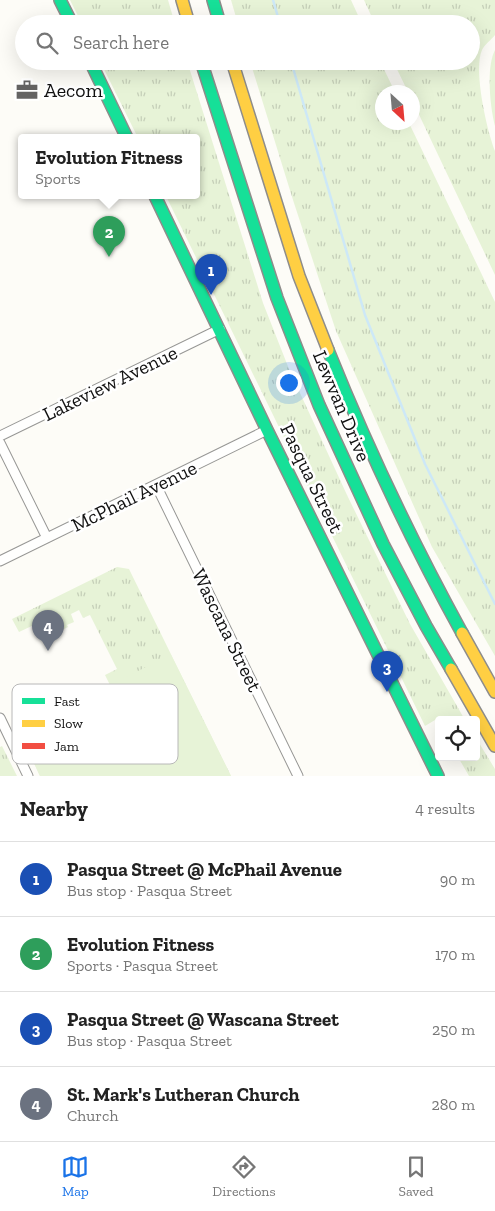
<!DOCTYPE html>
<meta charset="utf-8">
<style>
:root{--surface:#fff;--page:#f6f6f6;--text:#222;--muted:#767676;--line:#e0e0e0;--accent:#1a73e8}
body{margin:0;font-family:"Zilla Slab",serif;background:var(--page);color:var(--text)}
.controls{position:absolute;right:15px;bottom:15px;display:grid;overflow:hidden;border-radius:5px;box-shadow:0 5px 20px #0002}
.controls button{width:45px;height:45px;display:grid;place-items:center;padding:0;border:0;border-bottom:1px solid var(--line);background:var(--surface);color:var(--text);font:25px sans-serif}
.compass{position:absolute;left:375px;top:85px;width:45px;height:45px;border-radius:50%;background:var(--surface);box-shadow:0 5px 20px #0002;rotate:154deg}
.you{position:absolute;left:288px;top:382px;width:18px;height:18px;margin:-12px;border:4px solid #fff;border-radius:50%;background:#1a73e8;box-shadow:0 0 0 8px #1a73e833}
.badge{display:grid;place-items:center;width:32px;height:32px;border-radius:50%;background:var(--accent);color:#fff;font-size:16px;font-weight:700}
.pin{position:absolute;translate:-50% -41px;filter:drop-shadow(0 1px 2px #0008)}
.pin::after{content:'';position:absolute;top:26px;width:18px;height:15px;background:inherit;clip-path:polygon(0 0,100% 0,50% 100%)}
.popup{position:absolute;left:18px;top:134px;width:182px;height:65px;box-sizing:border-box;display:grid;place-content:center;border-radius:5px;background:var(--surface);filter:drop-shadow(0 1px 4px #0005);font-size:16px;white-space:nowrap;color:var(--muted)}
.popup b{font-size:19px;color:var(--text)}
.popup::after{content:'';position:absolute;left:50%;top:100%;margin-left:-10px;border:10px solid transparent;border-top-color:var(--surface)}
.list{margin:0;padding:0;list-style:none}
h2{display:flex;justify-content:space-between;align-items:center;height:65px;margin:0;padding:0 20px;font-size:21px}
h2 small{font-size:16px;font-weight:400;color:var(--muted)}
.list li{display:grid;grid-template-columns:32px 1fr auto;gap:15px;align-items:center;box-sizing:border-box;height:75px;padding:0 20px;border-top:1px solid var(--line)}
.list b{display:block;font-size:19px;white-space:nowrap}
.list p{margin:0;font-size:16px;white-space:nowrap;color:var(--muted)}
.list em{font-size:16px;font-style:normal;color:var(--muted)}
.icon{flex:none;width:28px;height:28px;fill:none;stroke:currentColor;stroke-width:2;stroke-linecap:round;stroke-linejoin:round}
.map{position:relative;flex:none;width:495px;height:776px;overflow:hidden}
.search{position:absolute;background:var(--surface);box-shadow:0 5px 20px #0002;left:15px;right:15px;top:15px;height:55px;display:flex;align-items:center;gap:12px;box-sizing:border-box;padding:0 18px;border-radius:28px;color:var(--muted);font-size:19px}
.sheet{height:365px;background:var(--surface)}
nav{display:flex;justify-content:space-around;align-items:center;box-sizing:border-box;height:70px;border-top:1px solid var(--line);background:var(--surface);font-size:14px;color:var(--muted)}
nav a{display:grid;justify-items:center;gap:2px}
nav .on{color:var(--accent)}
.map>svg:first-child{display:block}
.grass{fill:url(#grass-tufts)}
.garden{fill:#e7f3d7}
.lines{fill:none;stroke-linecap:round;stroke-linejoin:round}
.stream{stroke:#cde8f7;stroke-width:2.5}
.street-casing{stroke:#979795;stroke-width:11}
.fast-casing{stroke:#8e8d8b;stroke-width:14}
.slow-casing{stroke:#8e8d8b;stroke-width:14}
.street{stroke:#fffffe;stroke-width:9}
.fast{stroke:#16e098;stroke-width:11}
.slow{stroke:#ffcf43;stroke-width:11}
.labels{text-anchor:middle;stroke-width:5;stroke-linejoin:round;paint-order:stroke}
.poi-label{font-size:20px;fill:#111;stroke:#fff;text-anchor:start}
.street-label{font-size:20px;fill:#111;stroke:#fff}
.key{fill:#fff;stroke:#b8b8b8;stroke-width:1}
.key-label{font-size:14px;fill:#111}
</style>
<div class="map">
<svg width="495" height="776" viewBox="0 0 495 776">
<defs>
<pattern id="grass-tufts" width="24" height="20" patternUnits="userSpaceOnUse" patternTransform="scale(1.25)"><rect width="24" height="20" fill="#e7f3d7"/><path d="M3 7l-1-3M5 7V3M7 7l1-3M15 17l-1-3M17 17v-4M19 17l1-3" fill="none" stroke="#c5cfb8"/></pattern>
</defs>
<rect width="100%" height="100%" fill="#fdfcf7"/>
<path class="grass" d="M70 0H168L175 24H82Z
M231 0H351L362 24H238Z
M364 0H495V35C491 40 484 45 482 50 473 70 487 131 495 151V275L413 102 412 92H408L393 61H471V24H375Z
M495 50V126C490 107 486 67 495 50Z
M100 61H187L263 303 289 369 347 495 410 624 465 720H439V726L435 720 425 726 166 196H196V138H138Z
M250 61H380L395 92H382V122L409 123 495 302V656L432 547 336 331 293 200Z
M117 567 129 569 231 776H40L18 729 110 685 105 675 117 669 90 615 83 618 79 610 71 614 74 622 67 625 68 627 44 639 36 624 19 632 12 619Z
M476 738 495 769V776H469L458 757H476Z
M2 746 17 776H0V747Z"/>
<path class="garden" d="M171 655 231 776H40L18 729Z"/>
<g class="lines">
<path class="stream" d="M273 0 280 24
M291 61 365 315 425 464 495 604"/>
<g class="street-casing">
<path id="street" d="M0 436 220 329
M0 443 47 538
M156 485 298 776
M0 561 267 430
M0 718 28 776"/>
</g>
<g class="fast-casing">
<path id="fast" d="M60 0 72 24
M213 0 220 24
M90 61 127 138
M201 61 277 298 319 405 383 544 426 626 451 669
M155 196 267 430 438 776
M328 350C367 447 412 542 462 633"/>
</g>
<g class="slow-casing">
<path id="slow" d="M182 0 189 24
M232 61 299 276 328 350
M462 633 495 692
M451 669 495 746"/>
</g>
<use href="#street" class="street"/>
<use href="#fast" class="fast"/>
<use href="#slow" class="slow"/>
</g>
<defs>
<g id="office-bare" transform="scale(1.725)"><path d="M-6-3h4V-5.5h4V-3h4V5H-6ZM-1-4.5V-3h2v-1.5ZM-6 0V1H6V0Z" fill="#646362" stroke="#fff" stroke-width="2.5" paint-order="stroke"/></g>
</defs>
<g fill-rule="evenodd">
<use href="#office-bare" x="27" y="90"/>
</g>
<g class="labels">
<g class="poi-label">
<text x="44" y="97">Aecom</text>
</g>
<g class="street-label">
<text transform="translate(110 383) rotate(-26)" y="7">Lakeview Avenue</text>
<text transform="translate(342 406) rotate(67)" y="7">Lewvan Drive</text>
<text transform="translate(312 478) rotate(64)" y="7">Pasqua Street</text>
<text transform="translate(134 496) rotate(-26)" y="7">McPhail Avenue</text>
<text transform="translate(227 630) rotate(64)" y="7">Wascana Street</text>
</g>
</g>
<rect x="12" y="684" width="166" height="80" rx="8" class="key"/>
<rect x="22" y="698" width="23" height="6" fill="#16e098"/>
<rect x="22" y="720" width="23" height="7" fill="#ffcf43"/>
<rect x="22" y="743" width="23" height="6" fill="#f24e42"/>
<g class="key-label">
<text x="54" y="706">Fast</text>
<text x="54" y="728">Slow</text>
<text x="54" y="751">Jam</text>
</g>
</svg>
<div class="controls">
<button><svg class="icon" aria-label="locate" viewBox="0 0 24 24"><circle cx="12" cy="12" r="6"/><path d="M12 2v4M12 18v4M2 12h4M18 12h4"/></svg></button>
</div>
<svg class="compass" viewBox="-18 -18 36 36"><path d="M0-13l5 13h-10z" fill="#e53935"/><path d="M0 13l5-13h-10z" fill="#767676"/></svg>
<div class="you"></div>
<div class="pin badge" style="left:211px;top:295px;background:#1a4fb4">1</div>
<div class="pin badge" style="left:109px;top:257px;background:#2e9e5b">2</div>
<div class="popup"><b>Evolution Fitness</b>Sports</div>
<div class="pin badge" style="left:387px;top:692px;background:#1a4fb4">3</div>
<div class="pin badge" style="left:48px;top:651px;background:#6b7280">4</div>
<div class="search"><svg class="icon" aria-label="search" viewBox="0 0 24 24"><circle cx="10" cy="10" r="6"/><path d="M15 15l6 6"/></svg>Search here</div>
</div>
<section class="sheet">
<h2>Nearby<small>4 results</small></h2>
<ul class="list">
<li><span class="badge" style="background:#1a4fb4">1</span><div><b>Pasqua Street @ McPhail Avenue</b><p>Bus stop · Pasqua Street</p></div><em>90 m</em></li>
<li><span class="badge" style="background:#2e9e5b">2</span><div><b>Evolution Fitness</b><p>Sports · Pasqua Street</p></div><em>170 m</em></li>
<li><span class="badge" style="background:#1a4fb4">3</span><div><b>Pasqua Street @ Wascana Street</b><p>Bus stop · Pasqua Street</p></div><em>250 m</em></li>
<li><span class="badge" style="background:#6b7280">4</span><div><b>St. Mark's Lutheran Church</b><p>Church</p></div><em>280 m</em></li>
</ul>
</section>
<nav>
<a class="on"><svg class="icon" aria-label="map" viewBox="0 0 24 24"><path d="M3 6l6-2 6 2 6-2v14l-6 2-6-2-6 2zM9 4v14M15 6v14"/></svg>Map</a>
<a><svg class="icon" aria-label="directions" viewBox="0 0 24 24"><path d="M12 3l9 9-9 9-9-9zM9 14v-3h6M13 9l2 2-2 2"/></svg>Directions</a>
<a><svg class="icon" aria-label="saved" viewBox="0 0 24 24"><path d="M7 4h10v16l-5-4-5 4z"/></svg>Saved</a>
</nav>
